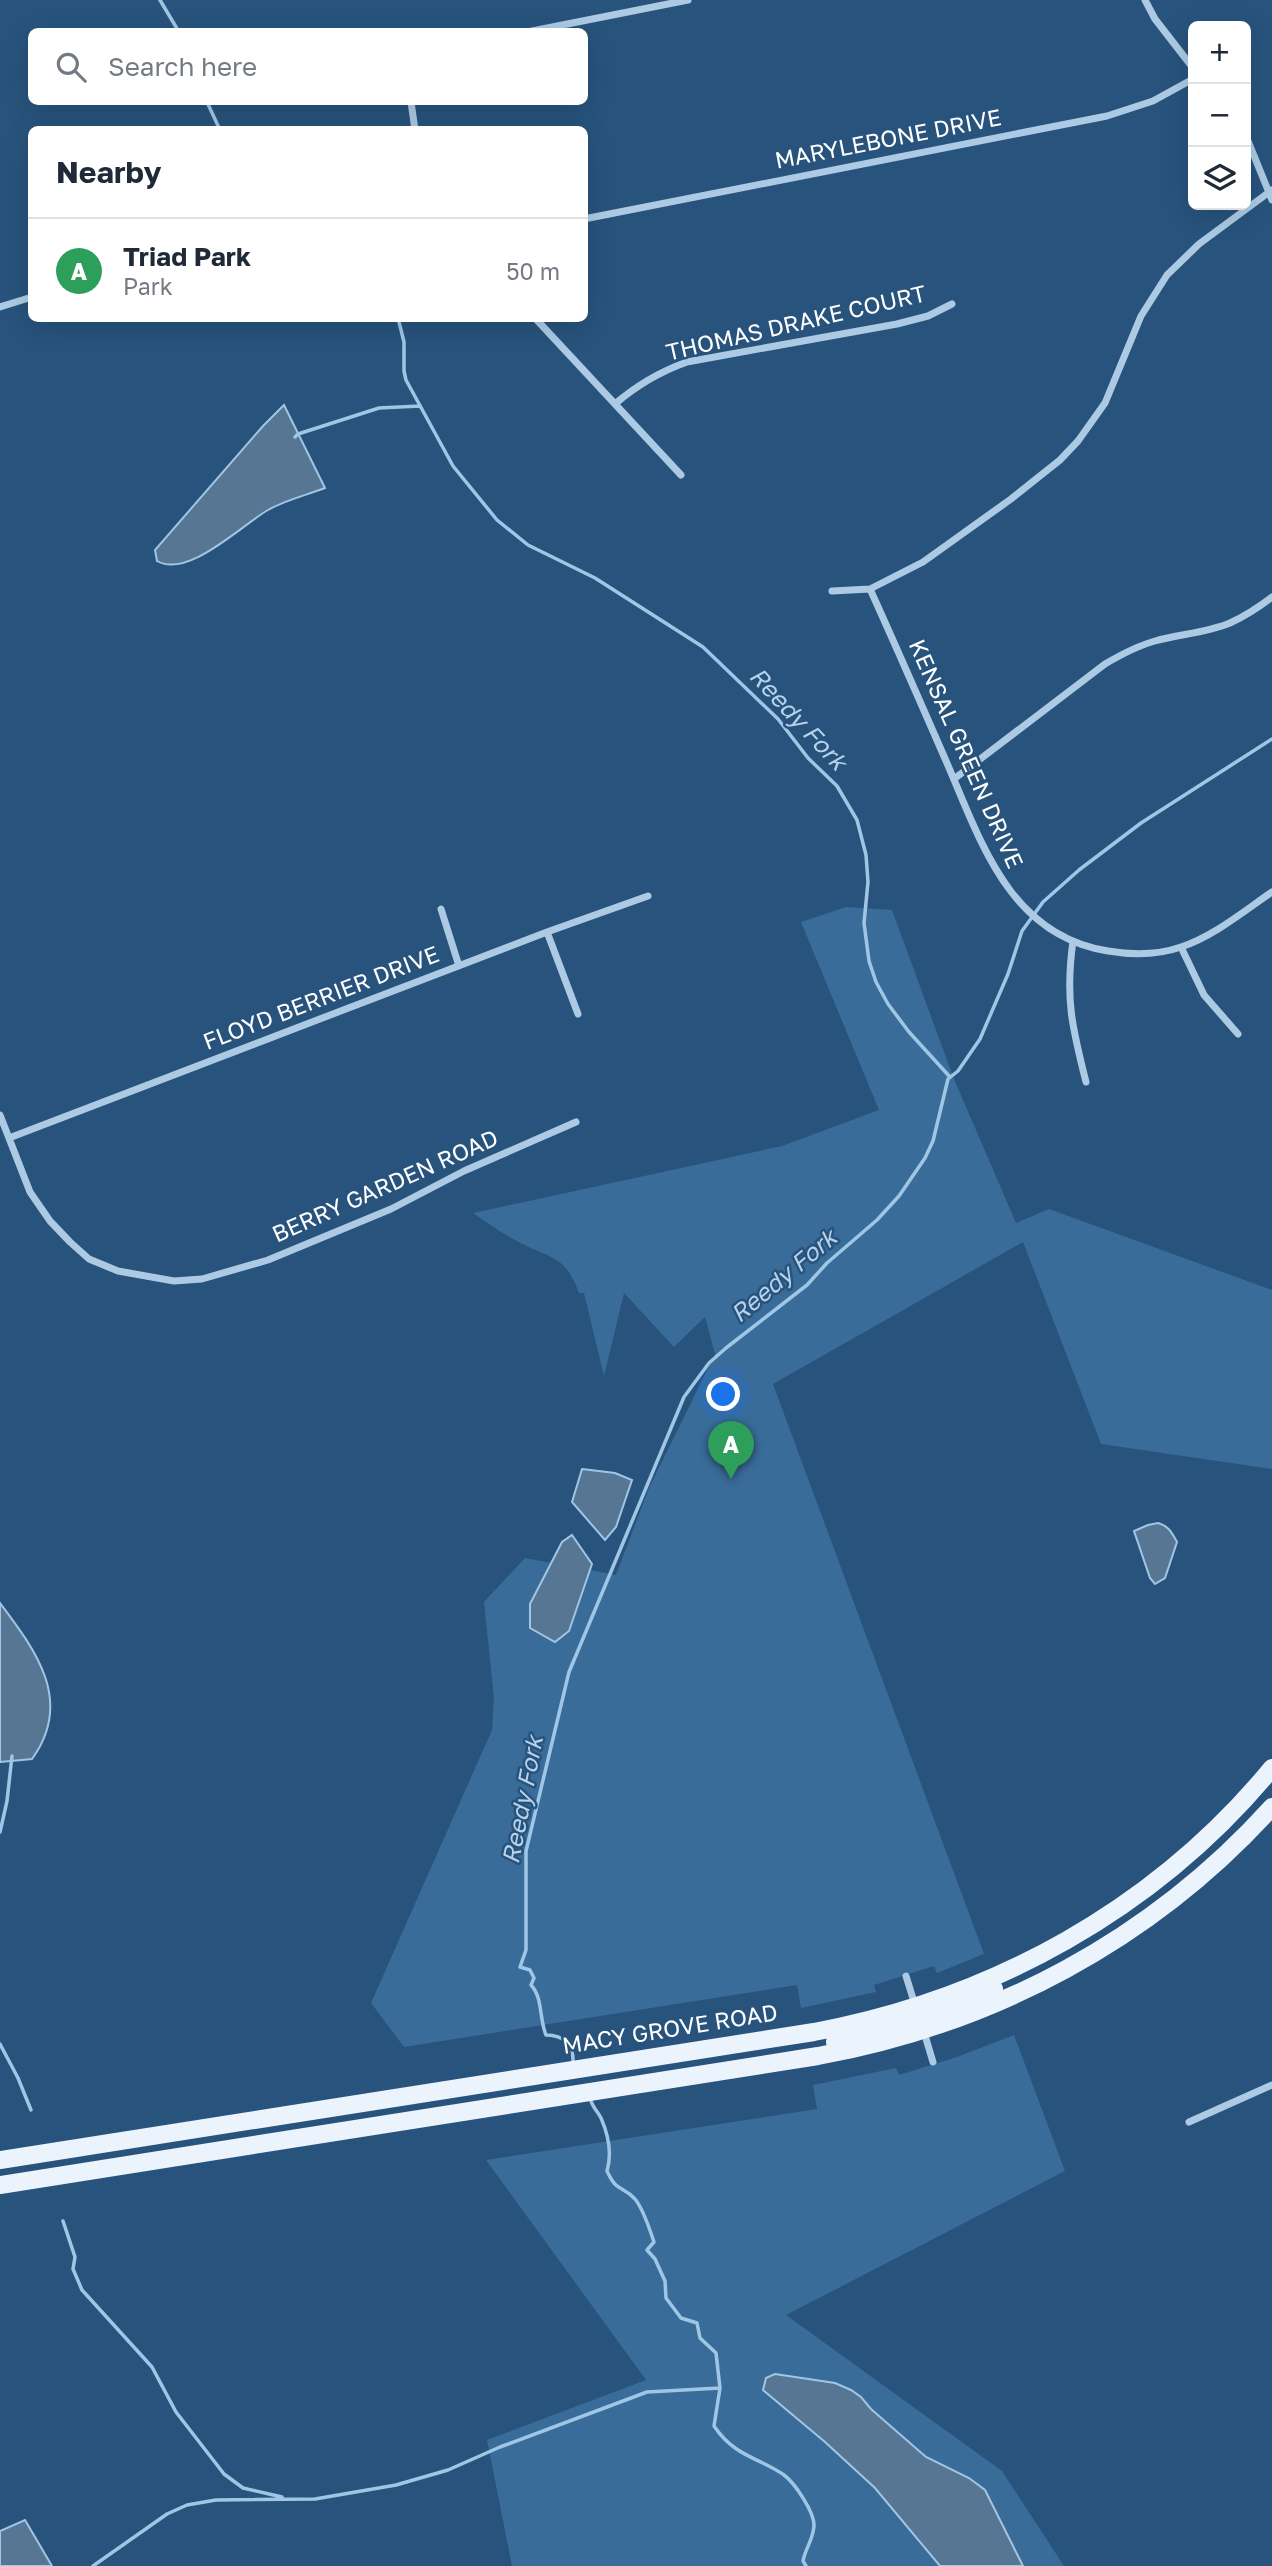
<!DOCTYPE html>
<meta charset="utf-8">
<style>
:root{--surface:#fff;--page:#f2f2f3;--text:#1f2937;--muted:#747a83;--line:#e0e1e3;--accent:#7c6c51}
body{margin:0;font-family:"Golos Text",sans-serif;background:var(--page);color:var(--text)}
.controls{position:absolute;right:21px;top:21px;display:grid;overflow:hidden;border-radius:10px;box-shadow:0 7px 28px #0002}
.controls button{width:63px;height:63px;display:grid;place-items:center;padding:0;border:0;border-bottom:2px solid var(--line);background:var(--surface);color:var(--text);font:35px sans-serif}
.you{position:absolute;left:724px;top:1395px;width:24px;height:24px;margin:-18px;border:5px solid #fff;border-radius:50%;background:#1a73e8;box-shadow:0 0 0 10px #1a73e833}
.badge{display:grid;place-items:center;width:46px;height:46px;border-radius:50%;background:var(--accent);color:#fff;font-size:23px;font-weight:700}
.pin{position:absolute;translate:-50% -58px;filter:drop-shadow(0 2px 4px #0008)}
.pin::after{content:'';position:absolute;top:37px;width:24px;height:21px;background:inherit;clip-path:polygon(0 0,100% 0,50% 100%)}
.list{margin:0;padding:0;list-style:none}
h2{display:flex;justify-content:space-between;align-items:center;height:91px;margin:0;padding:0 28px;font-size:30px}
h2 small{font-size:23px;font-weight:400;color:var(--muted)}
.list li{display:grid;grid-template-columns:46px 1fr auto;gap:21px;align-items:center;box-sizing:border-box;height:105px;padding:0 28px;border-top:2px solid var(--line)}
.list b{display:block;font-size:26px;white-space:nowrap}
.list p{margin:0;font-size:23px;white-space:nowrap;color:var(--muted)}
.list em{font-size:23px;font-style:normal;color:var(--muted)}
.icon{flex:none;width:38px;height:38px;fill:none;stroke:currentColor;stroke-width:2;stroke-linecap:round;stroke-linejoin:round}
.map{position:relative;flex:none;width:1272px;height:2566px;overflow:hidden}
.search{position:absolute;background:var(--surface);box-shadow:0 7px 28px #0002;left:28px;top:28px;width:560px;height:77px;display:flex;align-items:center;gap:18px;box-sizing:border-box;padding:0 24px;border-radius:10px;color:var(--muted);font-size:26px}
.panel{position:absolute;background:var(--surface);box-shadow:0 7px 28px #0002;left:28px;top:126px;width:560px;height:196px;border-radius:10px}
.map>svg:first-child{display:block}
.green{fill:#3a6c9a}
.water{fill:#567694;stroke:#a0c6e5;stroke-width:2}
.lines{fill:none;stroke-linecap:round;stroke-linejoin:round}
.stream{stroke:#a0c6e5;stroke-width:3.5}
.minor{stroke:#accae4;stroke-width:7}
.primary{stroke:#ebf3fc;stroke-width:18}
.labels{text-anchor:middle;stroke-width:5;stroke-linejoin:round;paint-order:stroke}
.street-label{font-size:23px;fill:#fff;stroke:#27537c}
.water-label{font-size:24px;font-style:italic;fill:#b7d3ec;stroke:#27537c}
</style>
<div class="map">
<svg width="1272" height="2566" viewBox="0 0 1272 2566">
<rect width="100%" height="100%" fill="#27537c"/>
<path class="green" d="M846 907 892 910 954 1079 1016 1223 1049 1209 1272 1290V1469L1101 1444 1023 1242 773 1384 984 1954 937 1973 934 1966 874 1985 876 1992 801 2008 797 1985 404 2047 371 2003 492 1730 494 1698 484 1602 525 1558 616 1575 649 1488 715 1354 705 1317 674 1347 624 1293 604 1376 584 1293H579C564 1252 548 1259 515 1240 500 1232 486 1222 473 1213L782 1146 879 1110 801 922Z
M1014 2035 1065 2171 786 2315 1002 2471 1064 2566H512L487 2440 646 2380 486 2160 817 2109 813 2085 896 2068 899 2075 957 2057Z"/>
<path class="water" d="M284 405 325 488C307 495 285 500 268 510 243 524 188 579 157 561L155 550 263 426Z
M582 1469 615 1473 632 1480 616 1527 605 1540 572 1502Z
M1158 1523C1169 1526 1172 1533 1177 1542L1165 1578 1155 1584 1150 1578 1134 1531 1148 1525Z
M572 1535 592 1564 569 1631 555 1642 530 1628V1604L562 1542Z
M0 1603C36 1651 74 1701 32 1759L0 1762Z
M775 2374 835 2383 851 2390 861 2397 871 2409 926 2457 969 2478 985 2490 1023 2566H940L875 2488 825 2442 763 2390 766 2378Z
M25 2520 52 2566H0V2531Z"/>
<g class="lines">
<path class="stream" d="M160 0 179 32
M207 102 220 130
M398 318 404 342V371L406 380 453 466 497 520 528 545 595 578 703 647 778 719 808 758 837 786 857 820 866 855 868 882 864 923 869 961 876 982 888 1004 909 1032 950 1077
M295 437 298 434 379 408 420 406
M0 1832 7 1801 12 1756
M0 2044 18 2078 31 2110
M573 2063C574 2045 564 2035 546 2035 539 2018 543 1998 531 1985L534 1978 530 1970 520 1967 526 1950V1851L569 1672 684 1397 709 1363 726 1348 807 1285 827 1263 877 1220 899 1196 925 1158 933 1141 948 1079 958 1071 980 1039 1008 974 1022 931 1043 902 1079 870 1141 823 1272 739
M590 2097C591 2106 597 2110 601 2118 608 2134 612 2154 607 2171 617 2193 622 2185 635 2199 644 2210 649 2228 654 2242L647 2250 655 2259 665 2281 666 2298 681 2318 697 2323 700 2338 716 2353 720 2388 714 2426C735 2457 758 2457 784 2475 795 2483 814 2512 814 2525 814 2538 805 2549 803 2561L806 2566
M63 2221 75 2257 73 2269 82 2290 152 2367 176 2412 224 2474 243 2488 282 2497
M93 2566 167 2514 187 2505 216 2500 315 2499 396 2485 448 2470 500 2447 647 2392 720 2388"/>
<path class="minor" d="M1145 0 1155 19 1193 68
M527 32 688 0
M411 102 415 130
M1246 136 1272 200
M584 219 1107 116 1153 101 1193 79
M0 307 32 297
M535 318 681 475
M615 404C637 385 659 372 687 362L897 324 928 316 952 304
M870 589C895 644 919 699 943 754 979 835 1006 935 1108 951 1132 955 1158 955 1181 947 1214 936 1244 911 1272 892
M832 591 870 589 923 562 1011 499 1060 460 1078 441 1105 403 1141 316 1167 275 1199 244 1272 190
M954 779 1105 664C1122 654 1137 646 1155 641 1180 634 1206 633 1230 623 1245 616 1259 607 1272 597
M441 909 459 966
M547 932 578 1014
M1073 941C1065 998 1072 1027 1086 1082
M1181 947 1204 995 1238 1034
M0 1115 30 1192 50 1221 70 1242 89 1259 118 1271 174 1281 202 1279 268 1260 391 1209 464 1171 576 1122
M9 1138 547 932 648 896
M906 1976 915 2005
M924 2032 933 2062
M1189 2122 1272 2085"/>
<path class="primary" d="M924 2026 933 2016 994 1989
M835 2042C857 2036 909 2030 916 2008
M0 2160 814 2032C992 1999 1156 1909 1272 1768
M0 2185 818 2056C993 2024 1152 1940 1272 1807"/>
</g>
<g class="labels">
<g class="street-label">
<text transform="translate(888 139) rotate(-11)" y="8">MARYLEBONE DRIVE</text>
<text transform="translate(796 323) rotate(-13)" y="8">THOMAS DRAKE COURT</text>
<text transform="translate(966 754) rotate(66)" y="8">KENSAL GREEN DRIVE</text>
<text transform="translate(321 998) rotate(-21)" y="8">FLOYD BERRIER DRIVE</text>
<text transform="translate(385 1186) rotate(-24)" y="8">BERRY GARDEN ROAD</text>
<text transform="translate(670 2029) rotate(-9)" y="8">MACY GROVE ROAD</text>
</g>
<g class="water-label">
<text transform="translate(798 719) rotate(47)" y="8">Reedy Fork</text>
<text transform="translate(784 1276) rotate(-40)" y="8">Reedy Fork</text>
<text transform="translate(523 1800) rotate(-79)" y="8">Reedy Fork</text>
</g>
</g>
</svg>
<div class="controls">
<button>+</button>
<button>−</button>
<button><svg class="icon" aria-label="layers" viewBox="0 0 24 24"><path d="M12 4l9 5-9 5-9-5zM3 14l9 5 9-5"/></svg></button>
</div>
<div class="you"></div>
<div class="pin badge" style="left:731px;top:1479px;background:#2e9e5b">A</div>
<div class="search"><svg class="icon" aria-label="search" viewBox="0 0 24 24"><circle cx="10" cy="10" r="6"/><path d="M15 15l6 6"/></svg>Search here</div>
<section class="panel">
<h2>Nearby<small></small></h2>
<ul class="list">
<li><span class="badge" style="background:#2e9e5b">A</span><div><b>Triad Park</b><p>Park</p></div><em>50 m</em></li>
</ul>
</section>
</div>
